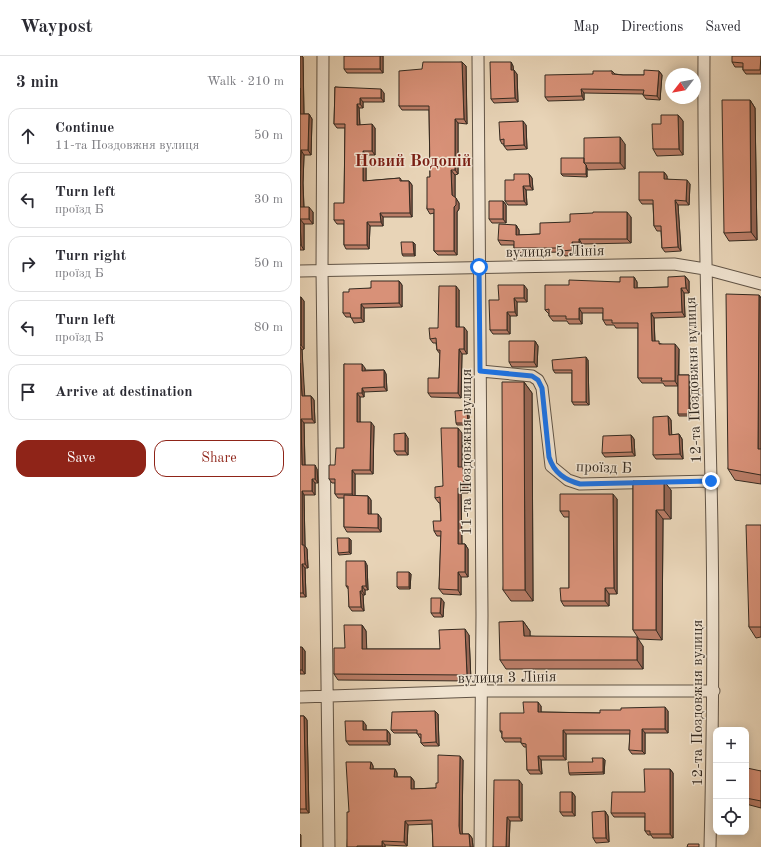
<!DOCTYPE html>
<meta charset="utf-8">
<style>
:root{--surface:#fff;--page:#f2f2f3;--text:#2b2b33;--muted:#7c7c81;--line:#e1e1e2;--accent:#8f2418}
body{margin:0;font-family:"Old Standard TT",serif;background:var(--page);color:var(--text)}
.controls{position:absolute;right:12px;bottom:12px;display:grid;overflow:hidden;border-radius:8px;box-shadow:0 2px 10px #0003}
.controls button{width:36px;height:36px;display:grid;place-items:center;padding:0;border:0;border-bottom:1px solid var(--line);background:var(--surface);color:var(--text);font:20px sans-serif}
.compass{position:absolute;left:365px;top:12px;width:36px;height:36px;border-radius:50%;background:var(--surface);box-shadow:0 2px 10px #0003;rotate:239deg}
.stop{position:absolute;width:12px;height:12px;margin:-9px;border:3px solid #1a73e8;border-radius:50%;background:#fff}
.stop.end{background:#1a73e8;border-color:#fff;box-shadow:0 1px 4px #0008}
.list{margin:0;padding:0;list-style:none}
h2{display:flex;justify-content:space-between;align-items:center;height:52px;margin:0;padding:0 16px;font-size:17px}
h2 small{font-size:13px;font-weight:400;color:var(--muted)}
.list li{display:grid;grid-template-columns:26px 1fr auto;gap:12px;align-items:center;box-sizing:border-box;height:56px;margin:0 8px 8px;padding:0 8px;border:1px solid var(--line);border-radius:12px}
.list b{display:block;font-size:15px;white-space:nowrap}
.list p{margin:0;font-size:13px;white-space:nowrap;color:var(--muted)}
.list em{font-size:13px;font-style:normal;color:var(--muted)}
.actions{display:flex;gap:8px;padding:12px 16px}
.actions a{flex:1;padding:9px 0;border:1px solid var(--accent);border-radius:12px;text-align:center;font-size:14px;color:var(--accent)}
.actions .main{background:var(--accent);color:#fff}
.icon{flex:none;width:22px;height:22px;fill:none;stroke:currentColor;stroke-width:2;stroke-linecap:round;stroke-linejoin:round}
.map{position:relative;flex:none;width:461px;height:791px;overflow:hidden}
header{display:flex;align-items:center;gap:24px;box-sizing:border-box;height:56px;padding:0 20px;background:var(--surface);border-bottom:1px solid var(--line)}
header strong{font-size:19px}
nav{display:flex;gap:22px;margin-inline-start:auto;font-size:14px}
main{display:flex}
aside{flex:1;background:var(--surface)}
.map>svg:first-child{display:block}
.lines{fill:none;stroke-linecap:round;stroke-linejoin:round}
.minor-casing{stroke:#615446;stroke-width:13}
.minor{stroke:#f0e3d0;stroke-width:11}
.wall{fill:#ba7d67;stroke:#342a20}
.shaded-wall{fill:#976654;stroke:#342a20}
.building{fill:#d89178;stroke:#342a20}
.route{stroke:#1a73e8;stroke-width:5}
.labels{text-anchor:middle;stroke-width:3;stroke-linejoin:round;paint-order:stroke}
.street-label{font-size:15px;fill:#342a20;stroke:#f0e3d0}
.quarter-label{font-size:17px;font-weight:bold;fill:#7a1f14;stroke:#f0e3d0}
</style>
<header>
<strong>Waypost</strong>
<nav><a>Map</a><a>Directions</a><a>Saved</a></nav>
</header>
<main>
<aside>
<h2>3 min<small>Walk · 210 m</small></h2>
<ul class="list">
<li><svg class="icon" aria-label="ahead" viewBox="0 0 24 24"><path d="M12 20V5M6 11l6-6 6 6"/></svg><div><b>Continue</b><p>11-та Поздовжня вулиця</p></div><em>50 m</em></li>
<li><svg class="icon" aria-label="left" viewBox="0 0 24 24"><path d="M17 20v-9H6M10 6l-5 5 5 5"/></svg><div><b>Turn left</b><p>проїзд Б</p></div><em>30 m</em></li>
<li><svg class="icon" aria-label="right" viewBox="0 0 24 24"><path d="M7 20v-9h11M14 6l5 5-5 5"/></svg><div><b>Turn right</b><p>проїзд Б</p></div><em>50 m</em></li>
<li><svg class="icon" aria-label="left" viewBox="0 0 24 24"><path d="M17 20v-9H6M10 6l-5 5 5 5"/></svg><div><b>Turn left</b><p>проїзд Б</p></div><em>80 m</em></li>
<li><svg class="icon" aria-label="arrive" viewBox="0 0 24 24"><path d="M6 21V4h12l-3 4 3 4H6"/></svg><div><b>Arrive at destination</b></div></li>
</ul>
<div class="actions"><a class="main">Save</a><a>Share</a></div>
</aside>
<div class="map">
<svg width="461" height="791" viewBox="0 0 461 791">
<rect width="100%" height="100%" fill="#e8d4b7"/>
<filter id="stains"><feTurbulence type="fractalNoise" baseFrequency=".005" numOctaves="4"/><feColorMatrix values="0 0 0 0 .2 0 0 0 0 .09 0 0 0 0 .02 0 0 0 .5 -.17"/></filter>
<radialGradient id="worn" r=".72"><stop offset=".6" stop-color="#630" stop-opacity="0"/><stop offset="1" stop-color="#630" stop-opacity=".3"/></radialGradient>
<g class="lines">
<g class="minor-casing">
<path id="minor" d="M23 0 22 214 29 791
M178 0 182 559 180 791
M404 0C403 142 408 283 411 425 414 547 413 669 410 791
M0 215 374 208 405 213 461 228
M181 315 232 320 238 324 242 332 251 410 268 424 280 428 411 425
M0 641 181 635H414"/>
</g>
<use href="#minor" class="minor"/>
</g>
<path class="wall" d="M0 0H2L3 1 4 58H9L12 63 11 99H4L3 127 4 151 13 156V168H4V194H0Z
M83 0V17H47L44 13Z
M461 0V18H446L443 14V11H435L432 6Z
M162 6 166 10 167 68 158 67V118L155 119V142L159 147V153L157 156V199H138L134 195V157L130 158 127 153 130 121 129 54H102L99 50 122 13Z
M211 6 213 10V14L217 18 218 46 194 47 191 43Z
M312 15 315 18 323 19H344L359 15 362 19 360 44 346 43 343 39V38L284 37V44L248 45 245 41 293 18Z
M35 31 84 37V46H63V52H59L60 69 75 72V99H66V125L100 122 102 125H109L112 129V161H83V170H70L69 193H46L44 189V168H37L34 164 44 147 45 72H37L34 68Z
M450 44 455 52 457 184 429 185 424 177Z
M378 59 383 65V99L357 100 353 93 361 68Z
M226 69 227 93 207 94 204 90V88H202L200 84Z
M325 88V113L288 114 287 112V121L263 120 261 118 284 102Z
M364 116 367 120V123L390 128 389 149H378L381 195 365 196 362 192 361 175H357L354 170 353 148H342L339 144Z
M229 118 232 122 233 134H226L227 149H208L205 145 214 124Z
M203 145 206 149V167H192L189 163Z
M331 161V187L282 188V191H275L276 199 265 200 263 196 218 197 214 192V189H201L198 184 216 169 219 174V179L240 178 270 166Z
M115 188V200H103L102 198Z
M385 220 389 225V237H384L385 261 354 262 355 285 361 288 379 293V319H389L390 321V360H379L378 358V330H365L363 327H342L338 322V272H316L314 269H306L303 264V257H282V268H269L267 265H253L249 260V258L245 254 269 229 320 226 334 221 337 226V232L368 231Z
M99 225 102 229V251L64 252V266L54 267 51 261H46L43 257 49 236 71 232Z
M227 233V246H217V260H210V278H193L190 274 199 244Z
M159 234V271L167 275V298H162L161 342 131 341 128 337 139 322 140 298 137 294 136 287H133L130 283 138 272Z
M459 239 461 242V428L435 424 428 413Z
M0 241 4 245V293L2 294 4 340H11L14 344 15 367H4L5 409 17 413 18 427H15V439H4L5 490 7 493 8 512H5L6 541H0Z
M235 285 238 290 237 311H212L209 306Z
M288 304 289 349H274L272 346V317H255L253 314Z
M44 308 65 312V314H84L86 318 87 335 64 336V341H60V366L74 370 73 418H55V440H68L71 444V458L81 462V476H47L44 471V442H38L35 438V427H32L29 423 44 392Z
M224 326 232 337 233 545H211L203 534Z
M169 356V369H157L156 367Z
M368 360 371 364V379L379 378 382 383 383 403H356L353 399Z
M162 377V411L167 416 168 437H161L162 488H165L168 493V521H161V539L143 538 139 533 141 480H137L134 475 141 465 140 447H139L135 442 143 430Z
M331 379 334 383 335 400 305 401 302 397Z
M108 382V399H97L94 395Z
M333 425 371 434V463H363L362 584 339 583 333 574Z
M317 443V538H309V550H264L261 545 269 532V461H264L260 455Z
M461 469V581L456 582 449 571Z
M49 482 51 484V498L39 499 38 497Z
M67 509 68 534H65V539H63L64 555H52L49 551V534L46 530Z
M109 516 111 518 110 533H99L97 531Z
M144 546 143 561H134L131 557Z
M223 565 230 575V580L343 590V613H206L200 604Z
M62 569 66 575V593H140L169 579 171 625 38 624 34 618 45 592Z
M0 591 5 595V618H0Z
M241 650V656L300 657 368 655V677H345V698H332L329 694 330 678H266V704H241L242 718H230L227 714V691H224L221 687V686H205L202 682V678L200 675 224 657Z
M135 655 138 658 139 690H124L121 687V682H120L117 677H94L91 674Z
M0 660H4L7 664 9 757H0Z
M66 669V674H87L90 678V689H49L46 685Z
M163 704 162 774V778H169L172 782 173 791H133L132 768 108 769 107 790 85 789V791H47L49 756 71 706 73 710V713H95L97 717V721H111L114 725V733L136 732 138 727Z
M305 704 304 718 270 719 269 717 293 706Z
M370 713 373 717V782H353L351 779H348L345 775V761H314L311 757 345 736Z
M461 715V752L446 748V716Z
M222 728V765H210L209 791H193Z
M272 736 275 740V760H263L260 756Z
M305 755 308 760 309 786 296 787 293 782Z"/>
<path class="shaded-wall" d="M0 0H2L3 1 4 63 0 58Z
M80 0H83V17L80 13Z
M162 6 166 10 167 68 164 63Z
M211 6 213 10 214 18 211 14Z
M214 14 217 18 218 46 215 42Z
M359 15 362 19 360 44 357 40Z
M81 33 84 37V46L81 42Z
M281 33 284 37V44L282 40Z
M60 42 63 46V52L60 48Z
M450 44 455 52 457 184 451 176Z
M57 48 59 52 60 73 57 69Z
M9 58 12 63 11 99 8 94Z
M378 59 383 65V99L379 93Z
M155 63 158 67V118L155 114Z
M223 65 226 69 227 93 224 89Z
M72 68 75 72V99L72 95Z
M320 81 325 88V113L320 107Z
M1 94 4 99 3 127 4 156 0 151Z
M63 95 66 99V129L63 125Z
M286 109 287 112V121L286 118Z
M151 114 155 119V144L152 139Z
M364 116 367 120V128L364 123Z
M229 118 232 122 233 134 230 130Z
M387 124 390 128 389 149 386 145Z
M109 125 112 129V161L110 157Z
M223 130 226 134 227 149 224 145Z
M156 142 159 147V153L157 156V199L154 195V151Z
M375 144 378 149 381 195 378 191Z
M203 145 206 149V167L203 163Z
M9 151 13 156V168L9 163Z
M327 156 331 161V187L327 183Z
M80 157 83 161V170L81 166Z
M0 163 4 168V194L1 189Z
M67 166 70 170 69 193 67 189Z
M216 169 219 174V184L216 179Z
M279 183 282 188V191L279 186Z
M113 186 115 188V200L114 198Z
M272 186 275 191 276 199 272 194Z
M385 220 389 225V237L386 232Z
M334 221 337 226V237L334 232Z
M99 225 102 229V251L99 247Z
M224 229 227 233V246L224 242Z
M156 230 159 234V276L156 271Z
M381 232 384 237 385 261 382 256Z
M459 239 461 242V397L458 393Z
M1 241 4 245V293L1 289Z
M214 242 217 246V260L215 256Z
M61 248 64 252V266L61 262Z
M279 252 282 257V268L279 263Z
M207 256 210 260V278L207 274Z
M351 257 354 262 355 290 352 285Z
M164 271 167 275V298L164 293Z
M235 285 238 290 237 311 234 306Z
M375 288 379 293 378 330 375 325Z
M0 291 2 294 5 344 2 340 0 307Z
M159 293 162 298 161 342 158 337Z
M286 301 288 304 289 349 286 346Z
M62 308 65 312V319L62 315Z
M84 314 86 318 87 335 84 331Z
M389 319 390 321V360L389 358Z
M224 326 232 337 233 545 225 534Z
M62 332 64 336V341L62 337Z
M57 337 60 341V370L57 366Z
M11 340 14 344 15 367 12 363Z
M167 354 169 356V369L168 367Z
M368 360 371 364 372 383 369 379Z
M1 363 4 367 5 413 2 409Z
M71 366 74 370 73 418 70 414Z
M158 372 162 377V416L158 411Z
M105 377 108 382V399L105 395Z
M379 378 382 383 383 403 380 398Z
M331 379 334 383 335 400 332 396Z
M15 409 17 413 18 427 15 423Z
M163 411 167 416 168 437 164 432Z
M52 414 55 418V442L52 438Z
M12 423 15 427V439L12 435Z
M364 425 371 434V463L364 454Z
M158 432 161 437 162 493 158 488Z
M2 435 4 439 5 490 7 493 8 512 5 508 2 489Z
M313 438 317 443V538L314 532Z
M68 440 71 444V462L68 458Z
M356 454 363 463 362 584 356 574Z
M78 458 81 462V476L78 472Z
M49 482 51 484V498L49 496Z
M165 488 168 493V521L165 516Z
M65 505 67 509 68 534 66 530Z
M2 508 5 512 6 541 3 537Z
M109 516 111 518 110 533 109 531Z
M158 516 161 521V539L158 534Z
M62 530 65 534V539L62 535Z
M305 532 309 538V550L305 545Z
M60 535 63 539 64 555 61 551Z
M141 542 144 546 143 561 140 557Z
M223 565 230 575V590L224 580Z
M62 569 66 575 67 598 62 593Z
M165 573 169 579 171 625 167 619Z
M337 581 343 590V613L337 604Z
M2 591 5 595V618L2 614Z
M238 646 241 650V660L238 656Z
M365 651 368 655V677L365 673Z
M135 655 138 658 139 690 136 686Z
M4 660 7 664 9 757 6 753Z
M63 665 66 669V678L63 674Z
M342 673 345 677V698L342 695Z
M87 674 90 678V689L87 685Z
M263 674 266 678V704L263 700Z
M160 700 163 704 162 774 163 783 160 778 159 770Z
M238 700 241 704 242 718 239 714Z
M303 702 305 704 304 718 303 716Z
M71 706 73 710V717L70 713Z
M95 713 97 717V726L94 721Z
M370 713 373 717V782L370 778Z
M111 721 114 725V737L111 733Z
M219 724 222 728V765L219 761Z
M272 736 275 740V760L272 756Z
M305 755 308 760 309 786 306 782Z
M207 761 210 765 209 791H206Z
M105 765 108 769 107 790 104 786Z
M0 778 1 779V791H0Z
M169 778 172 782 173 791H170Z
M82 785 85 789V791H83L82 790Z"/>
<path class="building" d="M44 0H80V13H44Z
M432 0H461L460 14H443V7L432 6Z
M123 6H162L164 63H155V114H151L152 139 156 142V149L154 151V195H134V153H127V121H130L129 50H99V15L122 13Z
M190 6H211V14H214L215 42 191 43Z
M344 14 359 15 357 40 343 39 344 34 281 33 282 40 245 41V19L293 18V15H312V18L323 19H344Z
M35 31 81 33V42H60V48H57V69L72 68V95H63V125L100 122V125H109L110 157H80L81 166H67V189H44V164H34V147H44L45 68H34Z
M0 32V58H9L8 94H1L0 115Z
M422 44H450L451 176 424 177Z
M361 59H378L379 93H353L352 68H361Z
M223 65 224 89 204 90V83L200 84 199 66Z
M320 81V107H284V82Z
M261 102H284V107L286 109V118H261Z
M339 116H364V123L387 124 386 145 375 144 378 191 362 192 361 170H354L353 144H339Z
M214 118H229L230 130H223L224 145H205V124H214Z
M0 130V151H9V163H0L1 189H0Z
M189 145H203V163H189Z
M293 156H327V183H279V186H272V194L261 195V192H214V185L198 184 199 168 216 169V179L240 178V167L270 166V158L293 157Z
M101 186H113L114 198H102Z
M385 220 386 232H381L382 256 351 257 352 285H359V288H375V325H361L362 322H338V267H312V264H303V252H279V263H266V260H249V253L245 254V229H269V224L320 226V221H334V232L368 231V221Z
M71 225H99V247L61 248V262H51L50 257H43V236H49V233L71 232Z
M198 229H224V242H214L215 256H207V274H190L189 244H199Z
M139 230H156V271H164V293H159L158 337H128V322H139L140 294H137L136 282 130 283 129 272H138Z
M426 238 459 239 458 393H461V419L428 413Z
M0 241H1V289H0Z
M209 285H235L234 306H209Z
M286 301V346H272V314H253L252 304Z
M0 307 2 340H11L12 363H1L2 409H15V423H12V435H2V489H4L5 508H2L3 537H0Z
M44 308H62V315L84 314V331L62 332V337H57V366H71L70 414H52V438H35V423H29V409H35L36 392H44Z
M378 319H389V358H378Z
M202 326H224L225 534H203Z
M167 354 168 367H156L155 355Z
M368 360 369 379 379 378 380 398 353 399V361Z
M141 372H158V411H163L164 432H158V488H165V516H158V534L139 533 141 475H134L133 465H141L140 441 135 442V431L143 430Z
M105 377V395H94V378Z
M331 379 332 396 302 397 303 380Z
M333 425H364V454H356V574H333Z
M260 438H313L314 532H305V545H261L260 532H269V455H260Z
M44 439 68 440V458H78V472L44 471Z
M446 469H461V571H449Z
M37 482H49V496L38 497Z
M46 505H65L66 530H62V535H60L61 551H49L48 530H46Z
M97 516H109V531H97Z
M131 542H141L140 557H131Z
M223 565 224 580 337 581V604H200L199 566Z
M44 569H62V593H140L139 574 165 573 167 619 34 618V592H45Z
M0 591H2V614H0Z
M223 646H238V656L300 657V654H321V652L365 651V673H342V695L329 694 330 674H263V700H238L239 714H227L226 688 221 687V682H202V675H200V657H224Z
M135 655 136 686 121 687V678H117V674H91L92 656Z
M0 660H4L6 753H0Z
M45 665H63V674H87V685H46Z
M138 699 160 700 159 770 160 778H169L170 791H133L132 764 105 765 104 786 82 785V790H57V791H47V756H49L46 706H71L70 713H95L94 721H111V733L136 732V727H138Z
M292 702H303V716L269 717 268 706H293Z
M447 712 461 715V745L446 742V716Z
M344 713H370V778H350V775H345V757H311L312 736H345Z
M194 724H219V761H207L206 791H193Z
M260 736H272V756H260Z
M305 755 306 782H293L292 756Z
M388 788H399V791H387Z"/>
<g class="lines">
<path class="route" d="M179 211 180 315 232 320 238 324 242 332 249 401C254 417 265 424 280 428L411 425"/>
</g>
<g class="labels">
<g class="street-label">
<text transform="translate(255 195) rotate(-1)" y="5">вулиця 5 Лінія</text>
<text transform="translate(393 324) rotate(-92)" y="5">12-та Поздовжня вулиця</text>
<text transform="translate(166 396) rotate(-90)" y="5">11-та Поздовжня вулиця</text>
<text transform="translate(304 411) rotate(2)" y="5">проїзд Б</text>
<text transform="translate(207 621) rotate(-1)" y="5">вулиця 3 Лінія</text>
<text transform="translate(397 647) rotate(-90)" y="5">12-та Поздовжня вулиця</text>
</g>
<g class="quarter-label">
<text x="113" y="110">Новий Водопій</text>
</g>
</g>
<rect width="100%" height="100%" filter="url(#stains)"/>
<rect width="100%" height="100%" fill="url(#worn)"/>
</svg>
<div class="controls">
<button>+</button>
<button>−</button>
<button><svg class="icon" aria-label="locate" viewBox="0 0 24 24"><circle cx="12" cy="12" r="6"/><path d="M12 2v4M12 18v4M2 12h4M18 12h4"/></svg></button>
</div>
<svg class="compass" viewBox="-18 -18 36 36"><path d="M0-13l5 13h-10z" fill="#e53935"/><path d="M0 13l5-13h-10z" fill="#7c7c81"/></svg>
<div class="stop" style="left:179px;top:211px"></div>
<div class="stop end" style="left:411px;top:425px"></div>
</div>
</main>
